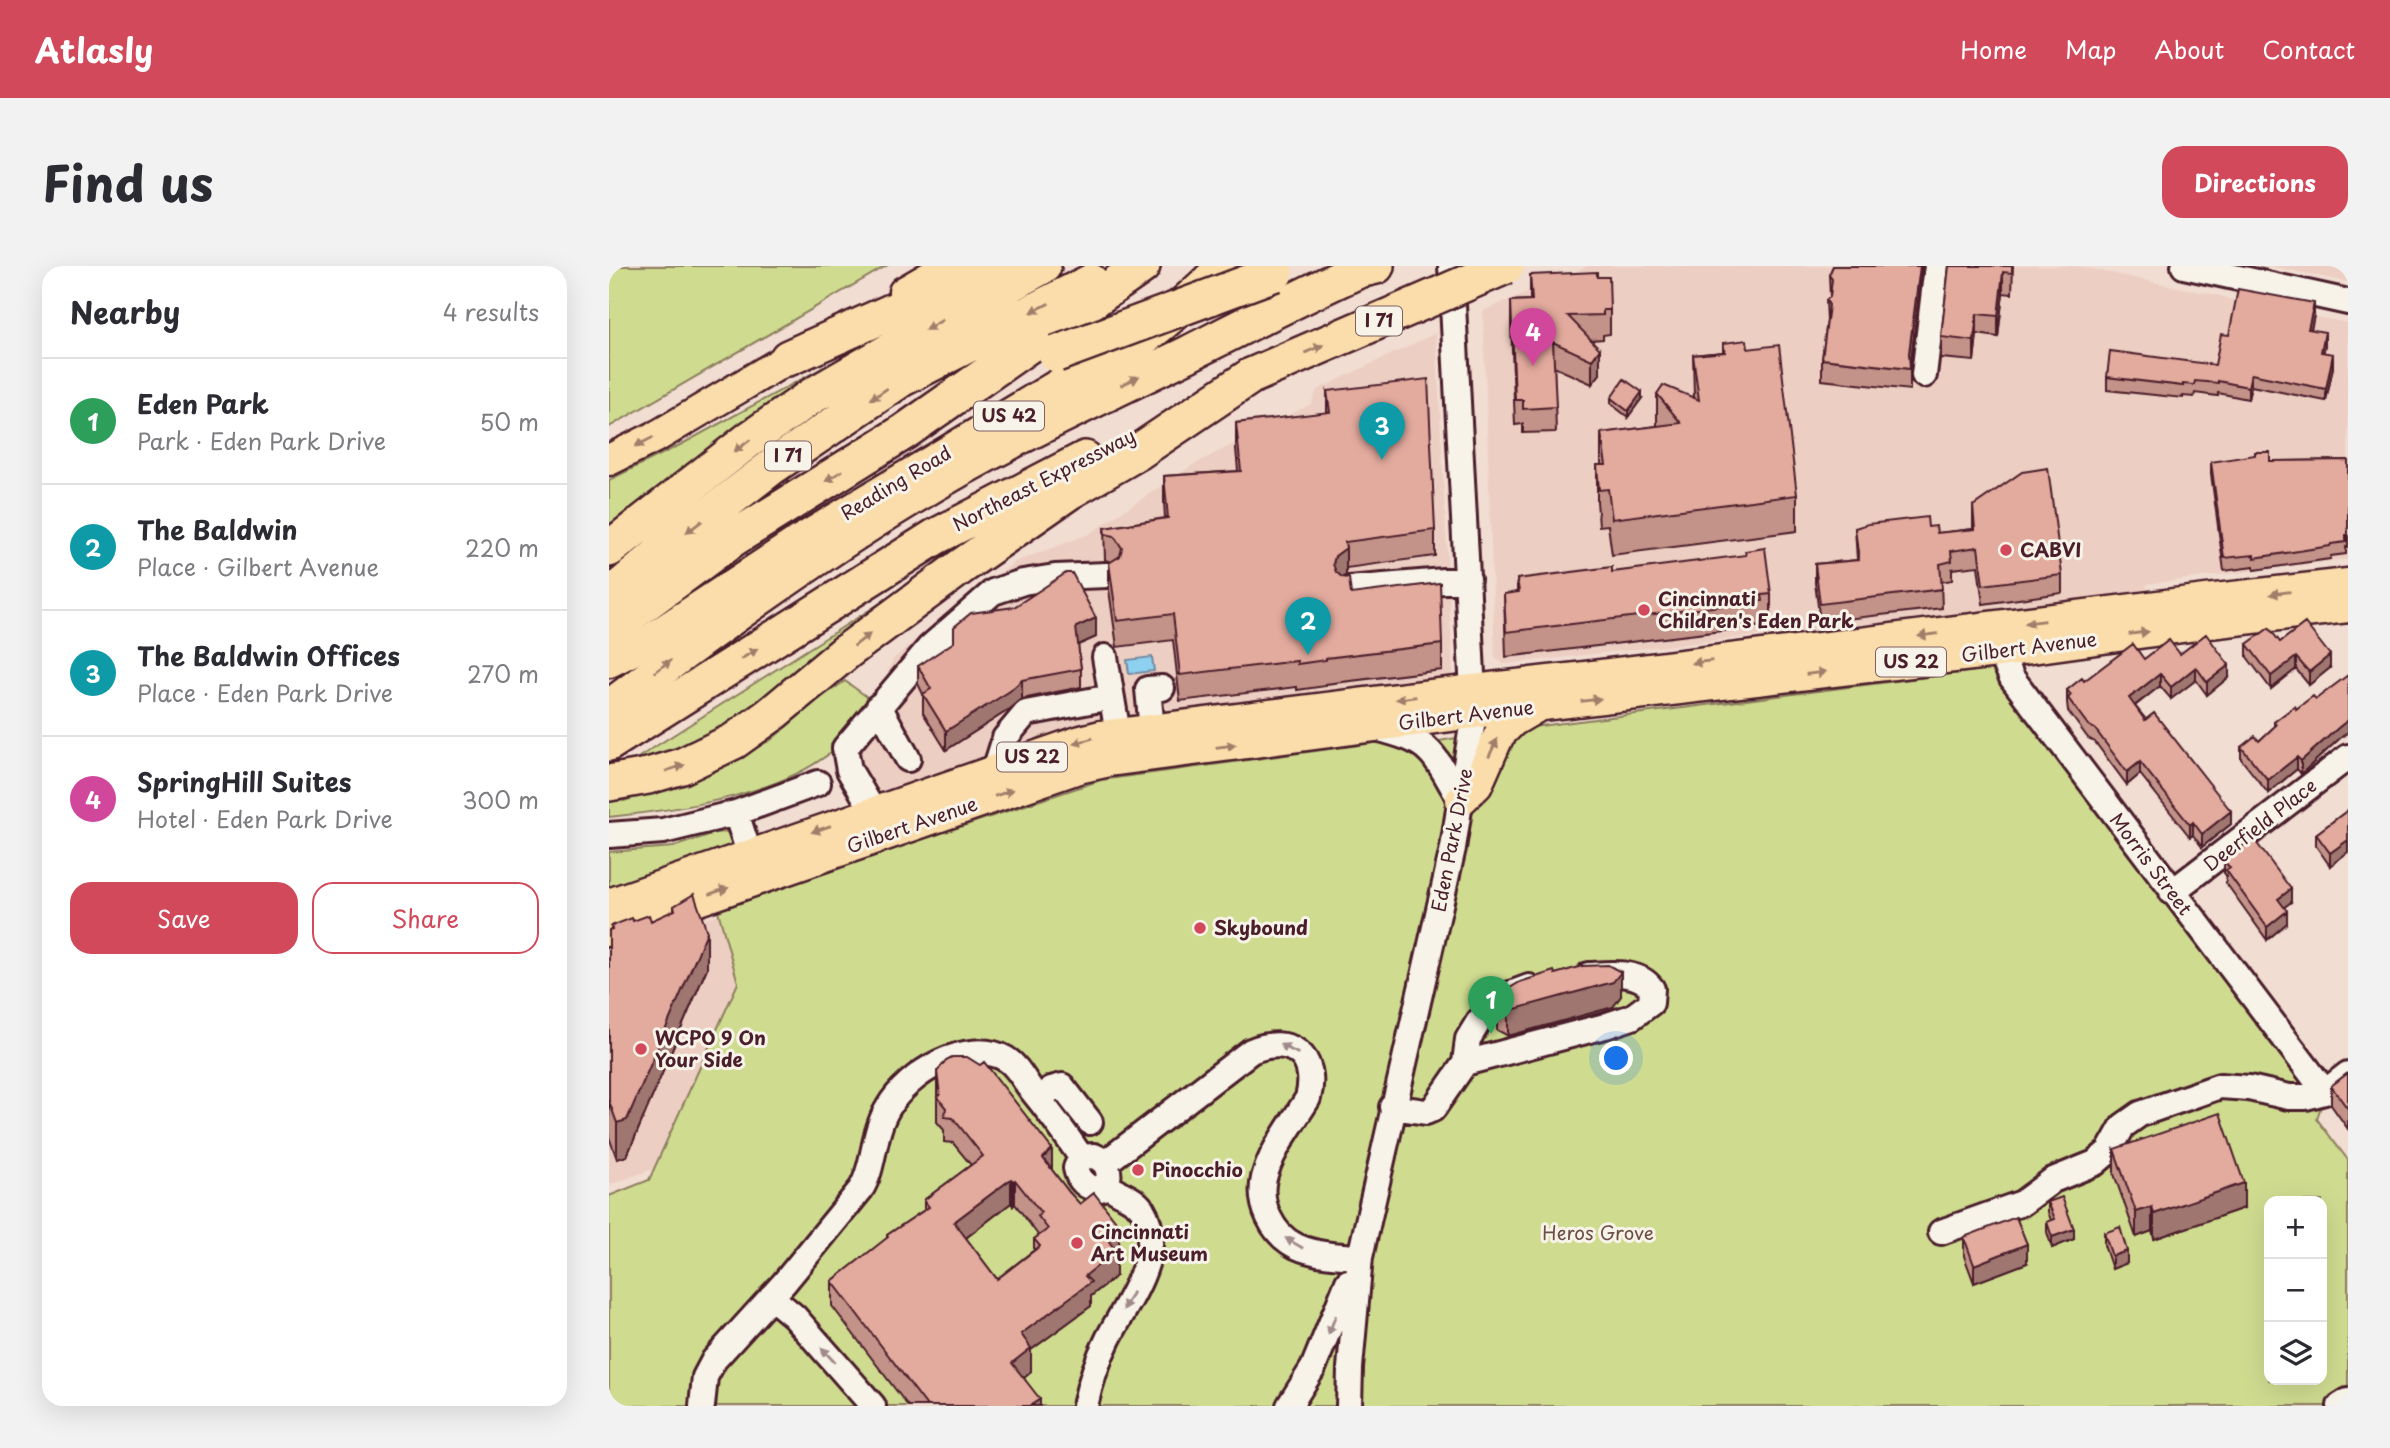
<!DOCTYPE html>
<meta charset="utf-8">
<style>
:root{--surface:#fff;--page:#f2f2f3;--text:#2b2b33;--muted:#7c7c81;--line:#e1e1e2;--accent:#d1495b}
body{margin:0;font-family:"Playpen Sans",sans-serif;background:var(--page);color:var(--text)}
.controls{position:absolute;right:21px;bottom:21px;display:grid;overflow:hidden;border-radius:14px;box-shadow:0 7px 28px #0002}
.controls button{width:63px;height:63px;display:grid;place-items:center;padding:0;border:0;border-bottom:2px solid var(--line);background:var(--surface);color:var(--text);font:35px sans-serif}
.you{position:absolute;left:1008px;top:793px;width:24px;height:24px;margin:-18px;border:5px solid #fff;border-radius:50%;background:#1a73e8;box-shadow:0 0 0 10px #1a73e833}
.badge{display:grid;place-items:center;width:46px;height:46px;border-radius:50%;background:var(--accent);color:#fff;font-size:23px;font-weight:700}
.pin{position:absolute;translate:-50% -58px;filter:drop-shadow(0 2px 4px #0008)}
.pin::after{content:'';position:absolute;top:37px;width:24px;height:21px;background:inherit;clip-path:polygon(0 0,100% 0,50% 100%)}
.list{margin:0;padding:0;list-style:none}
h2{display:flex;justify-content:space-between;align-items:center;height:91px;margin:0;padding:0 28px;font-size:30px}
h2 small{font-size:23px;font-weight:400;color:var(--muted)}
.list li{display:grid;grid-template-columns:46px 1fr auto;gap:21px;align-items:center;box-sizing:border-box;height:126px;padding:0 28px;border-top:2px solid var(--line)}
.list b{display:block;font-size:26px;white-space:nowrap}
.list p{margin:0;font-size:23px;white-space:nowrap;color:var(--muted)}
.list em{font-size:23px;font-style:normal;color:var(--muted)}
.actions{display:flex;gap:14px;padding:21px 28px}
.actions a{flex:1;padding:16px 0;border:2px solid var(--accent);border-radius:21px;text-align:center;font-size:24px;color:var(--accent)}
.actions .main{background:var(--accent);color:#fff}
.icon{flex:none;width:38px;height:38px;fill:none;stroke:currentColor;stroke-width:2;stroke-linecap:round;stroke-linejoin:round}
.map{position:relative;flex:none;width:1739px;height:1140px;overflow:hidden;border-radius:21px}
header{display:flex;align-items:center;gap:42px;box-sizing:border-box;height:98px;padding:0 35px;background:var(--accent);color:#fff}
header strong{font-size:33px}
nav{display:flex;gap:38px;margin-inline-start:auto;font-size:24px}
.intro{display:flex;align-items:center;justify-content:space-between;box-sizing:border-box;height:168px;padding:0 42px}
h1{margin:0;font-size:49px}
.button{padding:18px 32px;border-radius:21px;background:var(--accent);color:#fff;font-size:24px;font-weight:700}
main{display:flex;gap:42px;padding:0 42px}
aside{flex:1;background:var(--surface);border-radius:21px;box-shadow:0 7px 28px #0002}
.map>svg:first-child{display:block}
.built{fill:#edcec2}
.green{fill:#cfdc90;stroke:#8c7e5e;stroke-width:2;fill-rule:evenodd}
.water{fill:#8ed0ef;stroke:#7389a1;stroke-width:2}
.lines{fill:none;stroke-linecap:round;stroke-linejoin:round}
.minor-casing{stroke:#4a1f2b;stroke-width:30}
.major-casing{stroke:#4a1f2b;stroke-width:35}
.highway-casing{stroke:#4a1f2b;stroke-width:40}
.minor{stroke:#f7f3e8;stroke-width:24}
.major{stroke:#faddab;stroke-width:30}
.highway{stroke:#faddab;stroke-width:35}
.highway-bridge-casing{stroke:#4a1f2b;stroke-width:40;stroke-linecap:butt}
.highway-bridge{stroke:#faddab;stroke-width:35}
.wall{fill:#c39288;stroke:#4a1f2b;stroke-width:2;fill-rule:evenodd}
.shaded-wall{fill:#9f776f;stroke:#4a1f2b;stroke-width:2}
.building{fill:#e3aa9e;stroke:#4a1f2b;stroke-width:2;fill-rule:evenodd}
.oneway{fill:#a27e6b}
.oneway2{fill:#a0898a}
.poi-dot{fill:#d1495b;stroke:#f7f3e8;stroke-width:2.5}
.labels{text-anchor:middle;stroke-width:6;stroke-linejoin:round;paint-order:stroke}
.shield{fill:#f7f3e8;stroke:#7e5f64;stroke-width:2}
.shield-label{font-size:18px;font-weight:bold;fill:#4a1f2b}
.street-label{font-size:19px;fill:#4a1f2b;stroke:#f7f3e8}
.poi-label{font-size:19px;font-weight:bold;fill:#4a1f2b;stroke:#f7f3e8;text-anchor:start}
.park-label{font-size:19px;fill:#6b4e44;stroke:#f7f3e8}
</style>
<header>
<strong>Atlasly</strong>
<nav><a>Home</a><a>Map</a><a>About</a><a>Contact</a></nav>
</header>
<div class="intro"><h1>Find us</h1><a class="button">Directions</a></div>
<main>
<aside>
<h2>Nearby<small>4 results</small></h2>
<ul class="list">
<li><span class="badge" style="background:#2e9e5b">1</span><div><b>Eden Park</b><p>Park · Eden Park Drive</p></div><em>50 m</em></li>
<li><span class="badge" style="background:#0f9aa8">2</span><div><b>The Baldwin</b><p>Place · Gilbert Avenue</p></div><em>220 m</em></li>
<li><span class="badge" style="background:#0f9aa8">3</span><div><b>The Baldwin Offices</b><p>Place · Eden Park Drive</p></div><em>270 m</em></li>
<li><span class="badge" style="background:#d1479c">4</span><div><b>SpringHill Suites</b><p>Hotel · Eden Park Drive</p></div><em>300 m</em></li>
</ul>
<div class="actions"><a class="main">Save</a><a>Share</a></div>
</aside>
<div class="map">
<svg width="1739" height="1140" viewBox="0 0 1739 1140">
<rect width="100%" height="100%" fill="#f1ddd2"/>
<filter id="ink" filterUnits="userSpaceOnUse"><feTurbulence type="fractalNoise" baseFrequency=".0143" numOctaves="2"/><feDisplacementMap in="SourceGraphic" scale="14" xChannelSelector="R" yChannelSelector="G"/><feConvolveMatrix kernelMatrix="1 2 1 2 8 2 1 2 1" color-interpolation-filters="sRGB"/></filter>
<g filter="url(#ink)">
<path class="built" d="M979 0H1468L1611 30 1629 36 1739 57V293L1538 318 1537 326 1473 334 895 398 886 392 874 45Z
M1661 0H1739V16Z
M827 67 844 407 837 417 247 538 218 480 272 425 284 393 346 340 406 296 480 268 584 199 702 138 708 124Z
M157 632 227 836 0 919V686Z"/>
<path class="green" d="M0 0H277L0 161Z
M250 82 252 88 0 268V214L73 178Z
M309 313 118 465 40 499 16 500Z
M1382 403 1716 826 1708 853 1739 894V1140H0V930L40 914 129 717 109 645 234 600 492 514 765 477 825 476 875 467ZM1660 935H1713V1114H1660Z
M236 415 261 433C253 446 246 464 236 474 182 529 73 543 0 551V534L15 535 94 509 162 474 206 436Z
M119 566 126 574V582L0 625V586L64 581 106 567Z"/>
<path class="water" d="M543 391 545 405 520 408 518 394Z"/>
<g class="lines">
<g class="minor-casing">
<path id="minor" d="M1575 0 1739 36
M1315 109 1328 0
M739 323 859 313
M1388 369 1391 386 1403 412 1716 826
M496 391 509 468
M270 440 299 493
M765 461C783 467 807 471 821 486 833 498 842 520 852 534
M543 464 539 423 553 422
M386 504 396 472 417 447 502 431
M265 546 240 504 236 482 321 381 384 326 414 316 446 311 498 309
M0 569 54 565 127 547
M146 605 127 547 209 517
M1563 626 1739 491
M856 797 996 760 1023 751 1042 737 1043 723C1030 704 1001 708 980 709
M430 833 442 823 453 820 481 856
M783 841 817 846 824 843 856 797 859 773 870 755 896 730 920 721
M485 890C498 895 502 905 498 919L491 923C478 923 469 914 467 902L472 891Z
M496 897 642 785C681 768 710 790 699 832 684 857 662 884 655 912 649 938 663 968 687 980 706 989 731 990 751 991
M1332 966 1413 937 1444 914 1486 897 1500 885 1514 860 1531 848 1611 820 1640 822 1680 831H1697L1716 826 1739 808
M162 1031 185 1050 264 1140
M93 1140 96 1111 105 1094 175 1017 252 923C266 901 263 868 279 842 298 808 358 771 397 793 407 799 414 812 421 822 439 844 456 867 472 891
M476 1140C481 1117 488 1095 499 1073 517 1037 559 985 533 943 525 931 509 928 498 919
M680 1140 704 1102 739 1016
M740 1140 741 1102 751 991 844 582 865 447 842 0
M1731 1140 1739 1135"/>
</g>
<g class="major-casing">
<path id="major" d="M295 26 340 0
M0 194 50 169 200 80
M0 396 28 382 185 278 475 103
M852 534 868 519 890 469 904 455 926 442
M0 638 472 475 492 470C650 451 809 429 968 412L1597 334 1739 318
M0 665 469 502 500 495 865 447 1414 383 1602 357 1739 341"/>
</g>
<g class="highway-casing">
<path id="highway" d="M179 92 385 0
M459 125C515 88 569 48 616 0
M0 283 141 173 203 130 326 59 434 0
M0 331 55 284 164 200 292 113 482 16
M0 364 125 272 295 166 533 0
M0 442C98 368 196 296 301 232 390 177 485 134 579 88 636 59 692 30 750 4L767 0
M0 477 326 271 476 193
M0 517 39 510 73 500 125 475 160 450 237 386 353 300 461 225 529 186 642 110"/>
</g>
<use href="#minor" class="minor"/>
<use href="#major" class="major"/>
<use href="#highway" class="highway"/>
<g class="highway-bridge-casing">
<path id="highway-bridge" d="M447 88 666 7
M642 110 897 0"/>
</g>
<use href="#highway-bridge" class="highway-bridge"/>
</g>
<path class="wall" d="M1224 0H1313L1301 102V124L1213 114V93L1218 55 1217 34 1221 31 1220 9Z
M1340 0H1404L1403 28 1394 27 1389 71 1368 68 1365 95 1332 92V71Z
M921 9 988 11 1001 44V68L994 69V73L982 74 991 108 983 118 945 101 947 166 914 167V158L906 159 902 59V35L921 34Z
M1705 49 1702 64 1716 79 1714 87 1724 101 1717 135 1642 120 1639 133 1609 127V130L1586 127 1585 131 1574 130V132L1498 124V111L1606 99 1620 69Z
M1114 77 1139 83 1188 229V265L1003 289 999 259 990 260 988 235V199H992V167L1048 160V128L1085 131 1084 89 1114 86Z
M718 125 826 264V290L737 302V309L734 311 742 328 833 378V404L717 418V420L688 424V421L571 435 564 374 508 381 500 324V297L503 296 496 294 495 262 556 252 555 236V210L629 205 627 183V157L718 147Z
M1002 132H1033L1019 151 1002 138Z
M1739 194V282L1737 281V288L1722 290 1721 293 1645 304V301L1615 305 1602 208V196Z
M1364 240 1453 309V327L1374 338 1369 300 1343 303V314L1332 316 1333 342 1211 356 1206 317V298L1248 294 1246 262 1319 261 1328 267 1364 263Z
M1003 306 1162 328V352L1154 353V360L897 391 895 328 908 326V313Z
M487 371 469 379 472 403V421L413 433 401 443 337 484 314 447V428L309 418V400Z
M1671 376 1721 402 1700 419 1687 403 1662 423 1638 391V378Z
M1571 388 1620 411 1598 429 1587 414 1562 433 1551 420 1526 440 1622 558 1593 581 1584 569 1581 571 1531 508 1518 519 1486 476 1479 472 1459 445 1458 436V424L1475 415 1535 393Z
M1687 443 1729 474 1692 508 1688 503 1659 527 1632 493V481L1650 475 1665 461V456Z
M1739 544 1721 600 1707 580V568Z
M1615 595 1682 636 1675 641 1678 657 1658 674 1617 617V609L1615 607Z
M65 640 98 702 18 890 8 893 0 871V664L2 663V660L24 655H42L65 645Z
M946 708 1012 730 1004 741 899 770 888 764V740Z
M328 806 443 904 460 926 510 984 507 986V1010L482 1030V1040L422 1084V1106L415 1112 431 1140H299L223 1040V1015L278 973V969L315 944V934L362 899 344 877 335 876V864L328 856ZM402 937 404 940 406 938 429 969V971L425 973V984L388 1013 357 972Z
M1739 807V863L1722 839V820Z
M1505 883 1635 942 1545 973 1543 965 1527 971 1505 908Z
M1439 936 1465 973 1443 982 1438 966V956L1442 954 1439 946Z
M1495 967 1518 997 1503 1003 1495 979Z
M1355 971 1418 997 1365 1017 1355 990Z"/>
<path class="shaded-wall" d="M1311 0H1313L1301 103 1300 87Z
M1394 6V27L1389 71V50Z
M1705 37V49L1699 76V63Z
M1368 48V68L1365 95V75Z
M1716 66V79L1712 99V86Z
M991 83V108L983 118V94Z
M1724 88V101L1717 135V123Z
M1642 108V120L1639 133V121Z
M1033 126V132L1019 151V145Z
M737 282V309L726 316 724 298 726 290Z
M487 352V371L467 380V361Z
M1721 389V402L1700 419V406Z
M1687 391V403L1662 423V410Z
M1620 399V411L1598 429V416Z
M1587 401V414L1562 433V421Z
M1551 408V420L1520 444V432Z
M413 414V433L401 443 337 484V465Z
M1739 454V466L1729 474 1692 508V495L1729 462Z
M1688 491V503L1659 527V514Z
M1531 496V508L1518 519V506Z
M1622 545V558L1593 581V568Z
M1584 556V569L1581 571V559Z
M1739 574V586L1721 600V587Z
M1682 623V636L1669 646V633Z
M1678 645V657L1658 674V661Z
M98 666V702L18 890 8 893V857Z
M1012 706V730L1004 741 899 770V745Z
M443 883V908L434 892Z
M402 913V937L345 981V956Z
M406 914V938L404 940V915Z
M1635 917V942L1545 973V948Z
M1543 941V965L1527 971V946Z
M510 959V984L507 986V1010L482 1030V1040L422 1084V1106L403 1121V1097L412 1068 476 1010 496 970Z
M1465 963V973L1443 982V971Z
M1418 978V997L1365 1017V999Z
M1518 985V997L1503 1003V990Z
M431 1133V1140H421Z"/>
<path class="building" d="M1224 0H1311L1300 87 1301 103 1213 93 1220 39 1217 34 1221 31 1223 13 1220 9Z
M1340 0H1403V7L1394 6 1389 50 1368 48 1365 75 1332 71Z
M988 6V11H1000L1001 44H994V49L959 50 991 83 983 94 944 76 947 141 914 143V134H906L902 35 923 34 921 9Z
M1629 23 1705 37 1699 63 1716 66 1712 86 1724 88 1717 123 1642 108 1639 121 1609 115V117L1586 115 1585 119 1574 118V120L1498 111 1501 85 1606 99 1612 68 1620 69Z
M1138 74 1139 83 1170 79 1188 229 1003 253 999 223 990 224 988 199H997L992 167 1072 157 1048 128 1054 119 1090 134 1084 89 1116 86 1114 77Z
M819 113 826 264 736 276 737 282 726 290 724 298 727 306 733 311 740 312 742 328 831 317 833 378 717 392V394L688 398V395L571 409 564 348 508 355 500 297 511 290 513 282 505 270 496 268 495 262 559 252 555 210 632 205 627 157 721 146 718 125Z
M1015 113 1033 126 1019 145 1002 132Z
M1646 186H1661V195L1739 194V269H1737V276L1722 278 1721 280 1645 292V289L1615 292 1602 196 1646 189Z
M1439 202 1453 309 1374 319 1369 281 1342 285 1343 295 1331 298 1333 323 1211 338 1206 298 1250 294 1246 262 1259 258 1318 251 1319 261 1327 260 1328 267 1366 263 1364 240 1413 206Z
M1156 282 1162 328 1153 329 1154 335 897 366 895 328 910 326 908 313 1003 301V306L1137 289 1136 285Z
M457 307H463L487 352 467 361 472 403 413 414 401 425 337 465 314 428 322 423 309 400 345 376V361L362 347 405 341Z
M1696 357 1721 389 1700 406 1687 391 1662 410 1638 378 1660 362 1671 376Z
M1597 368 1620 399 1598 416 1587 401 1562 421 1551 408 1520 432 1536 454 1545 447 1622 545 1593 568 1584 556 1581 559 1531 496 1518 506 1486 463 1479 459 1459 432 1462 429 1458 424 1473 412 1475 415 1524 378 1535 393 1560 374 1571 388Z
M1739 409V454L1729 462 1692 495 1688 491 1659 514 1632 481 1646 470 1650 475 1667 459 1665 456 1686 440 1687 443 1704 430 1707 433Z
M1739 544V574L1721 587 1707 568Z
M1644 572 1682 623 1669 633 1678 645 1658 661 1617 604 1621 602 1615 595Z
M85 628 98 666 18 854 8 857 0 835V664L3 663 2 660 23 652 24 655 40 649 42 655 66 644 65 640Z
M999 699 1012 706 1004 716 899 745 888 740 896 725 911 716 945 705 946 708 973 700Z
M343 791H358L371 799 375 796 443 883 434 892 460 926 471 938 485 927 510 959 496 970 507 985 476 1010 482 1016 412 1068 422 1082 403 1097 431 1133 421 1140H318L223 1015 279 971 278 969 320 941 315 934 374 890 344 852 335 851 337 842 328 831 331 829 328 806 337 794ZM402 913 404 915 406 914 432 947 429 950 439 963 425 973 431 980 388 1013 345 956Z
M1739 807V843L1722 820Z
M1611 847 1635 917 1545 948 1543 941 1527 946 1505 883Z
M1453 931 1465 963 1443 971 1438 956 1446 953 1439 936Z
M1407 951 1418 978 1365 999 1355 971Z
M1511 961 1518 985 1503 990 1495 967Z"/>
<defs><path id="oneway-solid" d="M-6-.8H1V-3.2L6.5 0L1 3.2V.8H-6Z" transform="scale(1.75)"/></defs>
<g class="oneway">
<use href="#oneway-solid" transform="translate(431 42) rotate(153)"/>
<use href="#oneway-solid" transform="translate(325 59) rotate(150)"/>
<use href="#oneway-solid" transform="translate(705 83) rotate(-23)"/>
<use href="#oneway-solid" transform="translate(521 115) rotate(-26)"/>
<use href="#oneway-solid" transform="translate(270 128) rotate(146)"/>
<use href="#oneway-solid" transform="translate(35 176) rotate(153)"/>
<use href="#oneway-solid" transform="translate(133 180) rotate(143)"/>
<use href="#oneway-solid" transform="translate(225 210) rotate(148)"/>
<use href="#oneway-solid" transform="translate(85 261) rotate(142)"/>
<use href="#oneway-solid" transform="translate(1671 327) rotate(173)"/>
<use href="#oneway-solid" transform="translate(1426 356) rotate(173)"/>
<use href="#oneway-solid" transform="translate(1530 367) rotate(-8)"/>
<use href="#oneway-solid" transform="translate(1319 369) rotate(173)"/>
<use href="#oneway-solid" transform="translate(253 374) rotate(-37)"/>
<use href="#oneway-solid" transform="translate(140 388) rotate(-33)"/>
<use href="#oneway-solid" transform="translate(1093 396) rotate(173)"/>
<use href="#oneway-solid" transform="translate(54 400) rotate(-37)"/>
<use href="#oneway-solid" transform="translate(1207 407) rotate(-7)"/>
<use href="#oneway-solid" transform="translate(797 432) rotate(172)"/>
<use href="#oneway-solid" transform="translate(982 434) rotate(-7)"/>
<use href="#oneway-solid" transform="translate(474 475) rotate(164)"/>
<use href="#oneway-solid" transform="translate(617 480) rotate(-7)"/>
<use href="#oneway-solid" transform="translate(884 482) rotate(-65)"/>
<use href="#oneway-solid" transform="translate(66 502) rotate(-18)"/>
<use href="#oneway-solid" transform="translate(395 527) rotate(-19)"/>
<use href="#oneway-solid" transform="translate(212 563) rotate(161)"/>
<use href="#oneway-solid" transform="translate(110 625) rotate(-19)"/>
</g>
<g class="oneway2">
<use href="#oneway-solid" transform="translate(680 783) rotate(-153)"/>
<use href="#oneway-solid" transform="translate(685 977) rotate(-150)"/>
<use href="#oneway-solid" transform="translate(519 1035) rotate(118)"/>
<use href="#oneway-solid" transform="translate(723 1059) rotate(112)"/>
<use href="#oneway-solid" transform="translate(219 1089) rotate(-132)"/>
</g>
</g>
<g class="poi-dot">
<circle cx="1397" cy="284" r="7"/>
<circle cx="1035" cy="344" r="7"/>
<circle cx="591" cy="662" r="7"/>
<circle cx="32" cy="783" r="7"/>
<circle cx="529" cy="904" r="7"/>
<circle cx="468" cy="977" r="7"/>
</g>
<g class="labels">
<g class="shield">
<rect x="747" y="40.5" width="46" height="29" rx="5"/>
<rect x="365" y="135.5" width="70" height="29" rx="5"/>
<rect x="156" y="175.5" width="46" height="29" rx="5"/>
<rect x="1267" y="381.5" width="70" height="29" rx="5"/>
<rect x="388" y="476.5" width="70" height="29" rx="5"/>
</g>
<g class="shield-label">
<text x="770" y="61">I 71</text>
<text x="400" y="156">US 42</text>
<text x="179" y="196">I 71</text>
<text x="1302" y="402">US 22</text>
<text x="423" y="497">US 22</text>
</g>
<g class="street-label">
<text transform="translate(435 214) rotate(-27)" y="7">Northeast Expressway</text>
<text transform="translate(287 217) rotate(-31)" y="7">Reading Road</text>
<text transform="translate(1420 381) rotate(-7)" y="7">Gilbert Avenue</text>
<text transform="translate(857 449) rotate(-7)" y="7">Gilbert Avenue</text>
<text transform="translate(303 559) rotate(-19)" y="7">Gilbert Avenue</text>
<text transform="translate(1651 559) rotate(-38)" y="7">Deerfield Place</text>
<text transform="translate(843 574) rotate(-79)" y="7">Eden Park Drive</text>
<text transform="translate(1542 598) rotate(53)" y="7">Morris Street</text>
</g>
<g class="poi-label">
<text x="1411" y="291">CABVI</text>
<text x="1049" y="340">Cincinnati<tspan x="1049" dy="22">Children's Eden Park</tspan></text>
<text x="605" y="669">Skybound</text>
<text x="46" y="779">WCPO 9 On<tspan x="46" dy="22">Your Side</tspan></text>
<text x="543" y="911">Pinocchio</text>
<text x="482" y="973">Cincinnati<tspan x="482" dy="22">Art Museum</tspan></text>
</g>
<g class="park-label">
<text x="989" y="974">Heros Grove</text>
</g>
</g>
</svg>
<div class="controls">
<button>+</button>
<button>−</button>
<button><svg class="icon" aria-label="layers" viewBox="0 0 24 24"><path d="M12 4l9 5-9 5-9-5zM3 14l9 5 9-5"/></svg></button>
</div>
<div class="you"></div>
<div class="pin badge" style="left:882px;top:768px;background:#2e9e5b">1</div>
<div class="pin badge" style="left:699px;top:389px;background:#0f9aa8">2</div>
<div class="pin badge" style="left:773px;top:194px;background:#0f9aa8">3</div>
<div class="pin badge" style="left:924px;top:100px;background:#d1479c">4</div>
</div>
</main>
